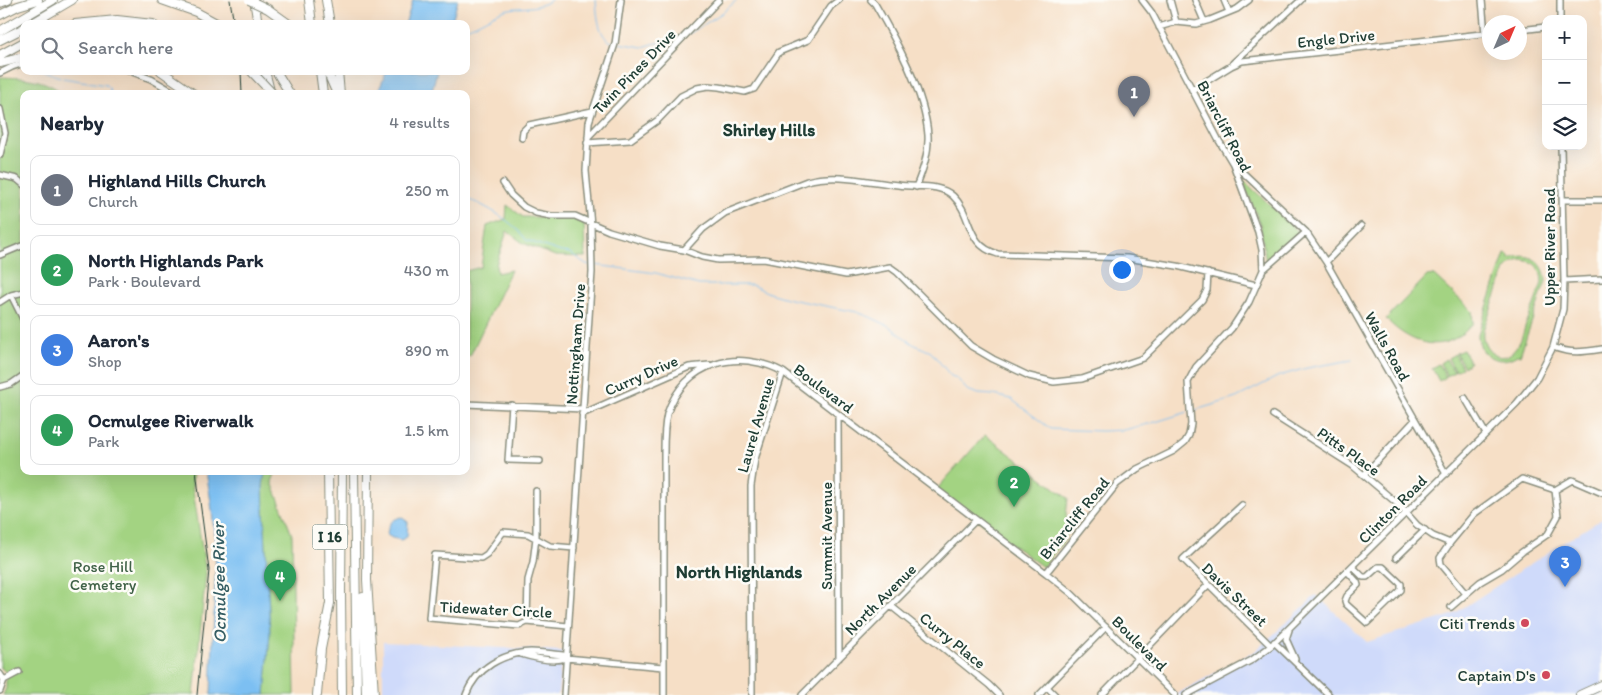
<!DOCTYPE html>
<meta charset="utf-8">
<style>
:root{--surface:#fff;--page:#f6f6f7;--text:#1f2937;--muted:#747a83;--line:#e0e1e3;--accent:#1a73e8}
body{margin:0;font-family:Itim,sans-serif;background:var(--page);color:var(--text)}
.controls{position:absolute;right:15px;top:15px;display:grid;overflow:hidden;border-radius:10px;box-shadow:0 5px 20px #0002}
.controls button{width:45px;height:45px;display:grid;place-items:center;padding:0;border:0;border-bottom:1px solid var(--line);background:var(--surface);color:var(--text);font:25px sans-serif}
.compass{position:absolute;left:1482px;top:15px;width:45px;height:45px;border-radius:50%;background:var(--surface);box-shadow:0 5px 20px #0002;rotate:44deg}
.you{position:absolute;left:1121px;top:269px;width:18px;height:18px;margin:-12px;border:4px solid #fff;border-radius:50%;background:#1a73e8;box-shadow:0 0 0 8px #1a73e833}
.badge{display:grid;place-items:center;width:32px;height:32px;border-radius:50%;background:var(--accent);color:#fff;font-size:16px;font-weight:700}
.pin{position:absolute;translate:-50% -41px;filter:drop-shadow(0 1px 2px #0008)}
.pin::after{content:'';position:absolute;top:26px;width:18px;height:15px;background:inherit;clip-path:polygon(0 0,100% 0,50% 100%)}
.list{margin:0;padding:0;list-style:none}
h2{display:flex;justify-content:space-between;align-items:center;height:65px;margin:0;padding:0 20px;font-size:21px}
h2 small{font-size:16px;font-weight:400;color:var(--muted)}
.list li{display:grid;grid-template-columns:32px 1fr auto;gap:15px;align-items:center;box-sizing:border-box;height:70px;margin:0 10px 10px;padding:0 10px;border:1px solid var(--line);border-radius:10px}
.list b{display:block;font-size:19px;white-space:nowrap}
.list p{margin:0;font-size:16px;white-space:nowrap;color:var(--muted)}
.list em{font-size:16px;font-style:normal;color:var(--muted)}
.icon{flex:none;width:28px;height:28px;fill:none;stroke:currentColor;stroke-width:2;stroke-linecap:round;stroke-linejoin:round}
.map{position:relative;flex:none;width:1602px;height:695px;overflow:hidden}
.search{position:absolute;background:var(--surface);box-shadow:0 5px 20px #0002;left:20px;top:20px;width:450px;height:55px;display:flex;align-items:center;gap:12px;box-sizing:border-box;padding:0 18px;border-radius:10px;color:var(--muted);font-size:19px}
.panel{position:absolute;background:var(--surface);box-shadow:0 5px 20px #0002;left:20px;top:90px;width:450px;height:385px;border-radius:10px}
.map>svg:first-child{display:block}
.built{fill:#cfdafa}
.green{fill:#a3d382;stroke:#61885b;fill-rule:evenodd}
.water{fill:#7cbff2;stroke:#4e7e93}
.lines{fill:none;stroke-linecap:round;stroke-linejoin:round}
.stream{stroke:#7cbff2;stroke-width:1}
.minor-casing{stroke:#8a8e7d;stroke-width:8}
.highway-casing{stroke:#8a8e7d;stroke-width:10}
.minor{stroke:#fff;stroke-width:5}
.highway{stroke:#fff;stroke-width:8}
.rail{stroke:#1f3d34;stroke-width:1}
.highway-bridge-casing{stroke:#8a8e7d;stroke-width:10;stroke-linecap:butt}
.highway-bridge{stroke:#fff;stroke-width:8}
.poi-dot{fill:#d1495b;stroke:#fdfcf7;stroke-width:2}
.labels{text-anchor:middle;stroke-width:5;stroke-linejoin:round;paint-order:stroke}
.shield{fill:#fdfcf7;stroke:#62766e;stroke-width:1}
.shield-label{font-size:15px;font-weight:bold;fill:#1f3d34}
.street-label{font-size:16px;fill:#1f3d34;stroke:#fdfcf7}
.park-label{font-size:16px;fill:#406248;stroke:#fdfcf7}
.poi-label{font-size:16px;fill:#1f3d34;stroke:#fdfcf7;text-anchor:end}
.neighbourhood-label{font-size:18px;font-weight:bold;fill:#1f3d34;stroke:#fdfcf7}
.water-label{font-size:18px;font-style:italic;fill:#365e64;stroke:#fdfcf7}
</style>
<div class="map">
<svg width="1602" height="695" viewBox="0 0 1602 695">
<rect width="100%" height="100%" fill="#fdfcf7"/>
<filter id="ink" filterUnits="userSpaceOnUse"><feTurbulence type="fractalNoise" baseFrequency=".02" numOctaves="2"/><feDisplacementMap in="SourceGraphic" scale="10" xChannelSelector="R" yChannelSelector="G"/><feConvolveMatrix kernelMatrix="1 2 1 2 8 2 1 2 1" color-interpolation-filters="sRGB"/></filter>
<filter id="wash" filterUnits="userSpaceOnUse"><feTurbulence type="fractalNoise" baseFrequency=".0096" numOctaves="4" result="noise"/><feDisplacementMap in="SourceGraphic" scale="20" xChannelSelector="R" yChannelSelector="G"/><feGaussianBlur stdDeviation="1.12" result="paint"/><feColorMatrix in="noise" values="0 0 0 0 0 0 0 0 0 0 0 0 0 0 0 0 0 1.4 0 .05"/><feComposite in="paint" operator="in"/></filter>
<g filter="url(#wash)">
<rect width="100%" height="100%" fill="#f6dfc6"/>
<path class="built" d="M1602 519V695H1175L1255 651 1274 634 1316 595 1367 642 1452 615 1561 544Z
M383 642 562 651 558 695H383Z"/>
<path class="green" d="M0 77C26 78 43 78 64 94H24V471H193L192 484 206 573 194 695H3L6 688V672L0 667Z
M1242 179 1299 232 1266 262 1260 224Z
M507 205 523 217H584L585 257 555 256 523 243 507 231 496 265 497 273 511 270 470 356 466 355V271L481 267 487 226 506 219Z
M1505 254 1510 256V259C1528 251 1545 261 1546 281L1520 355H1517C1499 367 1478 356 1478 334ZM1520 260C1535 260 1542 269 1542 283 1537 298 1531 312 1525 327 1523 334 1521 342 1516 348 1503 367 1480 352 1483 330L1505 270 1512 263Z
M1434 275 1472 311 1473 323C1446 356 1412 346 1386 319L1427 276Z
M1463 350 1470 363 1464 367 1456 353Z
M1455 354 1462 368 1455 371 1448 358Z
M1446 359 1454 372 1447 376 1440 363Z
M1438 364 1446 377 1439 381 1432 368Z
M985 435 1068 498 1066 516 1071 528 1063 542 1043 567 936 490Z
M265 471H276L272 482 292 535 295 695H265L270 633 263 487Z"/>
<path class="water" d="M413 0H458L451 24H405Z
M387 71H437L431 94H377Z
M206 471H265L263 487 270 633 265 695H211L216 552 211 502Z
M401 517 408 522 407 537 401 540 392 538 387 535C388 524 391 520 401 517Z"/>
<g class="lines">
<path class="stream" d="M596 0C597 13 598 38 612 42
M466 28C479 24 489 16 502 11 518 5 535 11 551 0
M689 34 722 13 737 0
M618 43 643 47 656 43H673
M44 71 63 78 106 85 109 88 111 94
M466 199C485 204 516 224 526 240L561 252 570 253 586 264 591 265
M595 265 656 273 699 285H752L769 293 790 299 857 312 870 317 889 326 913 344 931 352 951 376 957 378 967 390 979 394 994 395 1011 399 1051 429 1101 431 1124 430 1152 423 1188 412
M1192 411 1236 398 1279 376 1307 368 1352 360"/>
</g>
</g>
<g filter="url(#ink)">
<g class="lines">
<g class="minor-casing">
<path id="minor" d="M871 0 875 4C896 40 925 93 928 135 929 153 923 170 916 187
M1170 0 1176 22
M1195 0 1204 21
M1224 0 1229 12
M1482 0 1485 34
M1560 0V19
M1159 27 1176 22 1196 24 1210 20 1237 9 1249 0
M1520 30 1546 27
M1233 63 1301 0
M130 71 151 79 177 94
M0 73 12 67 24 63
M1192 90 1231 66 1242 61 1490 33
M0 109 5 133 0 155
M588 137 719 0
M522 138 523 131 529 125 592 111
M587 143 630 140 658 120 681 96 697 88 708 86 719 87 745 92 754 89 779 52 808 40 831 6 839 0
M1236 166 1306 232 1326 262 1446 474
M0 175 17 179 24 185
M503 183 511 195 524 207 536 213 551 216H575L609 231 660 246 684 250 702 257 718 260 764 259 846 275 890 267 897 272 971 346 993 359 1029 376 1054 382 1082 379 1143 358 1202 300 1207 290 1208 273
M1563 200H1602
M684 250 703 229 725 213 807 181C837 173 868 182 898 185 916 188 939 183 953 196 973 215 965 245 998 254L1127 258 1177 266 1256 285
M0 255 24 245
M1326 262 1361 226
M1263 270 1306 232
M1564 281 1602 279
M11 295 24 321
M0 302 11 295 24 292
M1553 347C1570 354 1584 352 1602 349
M0 387 11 384 24 375
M1465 398 1486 434
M466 404 583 409
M512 405 508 460 540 461
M582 414 689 367 709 365
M838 415 839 658
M1273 415 1353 466 1399 505 1417 525 1433 536 1450 543
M1364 475 1415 420
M1242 505 1183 559 1271 646
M1396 558 1425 530
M1347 571 1357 582 1358 585 1347 596 1345 601 1346 604 1367 623 1401 590V584L1383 567H1378L1367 577H1363L1352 566
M1046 573 1117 484 1137 469 1174 451 1185 442 1189 435 1191 424 1188 382 1196 367 1232 328 1249 302 1263 270 1262 250 1258 232 1233 164 1218 139 1152 13 1142 0
M1466 594 1441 564 1440 558 1450 543 1474 514 1522 479 1555 490 1572 480 1602 493
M891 606 989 685 999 695
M1451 607 1480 582 1502 569 1522 552 1548 534 1558 516 1555 490
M527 622 528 580 533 562 536 538V491
M568 626 527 622 519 626 429 618 435 555 481 558 487 554 503 532 528 534 550 546 574 548
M1289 630 1286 639 1295 659
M1274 642 1329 695
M521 654C534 658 553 663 566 658L663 667
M0 674 4 680 0 691
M4 680 19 672
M1047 687 1055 695
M466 695C476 668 503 653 531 652 541 652 552 654 563 655L566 658
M564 695 592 272 591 225 586 171 589 122 615 44 621 0
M664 695V453C664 440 664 427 667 414 684 362 738 348 783 372L1046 573 1071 593 1175 695
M752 695 751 486 755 459 783 372
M802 695 976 520
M1039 695 1106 627
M1102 695 1208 585
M1186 695 1252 660 1271 646 1486 434 1517 403 1537 378 1553 347 1563 309 1564 281 1561 146"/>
</g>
<g class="highway-casing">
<path id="highway" d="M162 0 196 12 218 24
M254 0 258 24
M309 0 312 24
M326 0 330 24
M0 3 8 0
M0 15 18 6 38 0
M31 24 72 0
M75 24 117 20 153 24
M0 31 53 0
M0 40 24 28
M0 55 24 42
M0 63 24 57
M161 71 194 94
M265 71 270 91
M276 71 290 94
M320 71 323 94
M327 71 337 94
M338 71 340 94
M354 471 357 695
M368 471 367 580 374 695
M363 597 366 695
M317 695 321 649 330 603 328 471
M342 695 341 593 342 471
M1580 695 1602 685"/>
</g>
<use href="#minor" class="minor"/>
<use href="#highway" class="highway"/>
<path class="rail" d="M230 0 234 24
M241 71 242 94
M196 471 209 570 197 695"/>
<g class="highway-bridge-casing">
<path id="highway-bridge" d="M249 0 268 9 289 24
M251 71 273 94"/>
</g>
<use href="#highway-bridge" class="highway-bridge"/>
</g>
</g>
<g class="poi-dot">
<circle cx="1525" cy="623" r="5"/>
<circle cx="1546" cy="675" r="5"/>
</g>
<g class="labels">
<rect class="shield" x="312.5" y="524.5" width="35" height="25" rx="4"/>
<g class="shield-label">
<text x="330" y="542">I 16</text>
</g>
<g class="street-label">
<text transform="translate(1336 38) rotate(-6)" y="6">Engle Drive</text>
<text transform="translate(634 71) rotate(-46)" y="6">Twin Pines Drive</text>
<text transform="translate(1225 126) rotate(63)" y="6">Briarcliff Road</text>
<text transform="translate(1549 247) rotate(-90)" y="6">Upper River Road</text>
<text transform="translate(575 344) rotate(-86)" y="6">Nottingham Drive</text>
<text transform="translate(1388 346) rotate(61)" y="6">Walls Road</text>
<text transform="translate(641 375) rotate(-24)" y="6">Curry Drive</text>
<text transform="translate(824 388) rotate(37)" y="6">Boulevard</text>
<text transform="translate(755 425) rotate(-74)" y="6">Laurel Avenue</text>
<text transform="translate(1349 451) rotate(35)" y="6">Pitts Place</text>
<text transform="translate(1392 509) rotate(-45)" y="6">Clinton Road</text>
<text transform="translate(1074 518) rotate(-51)" y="6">Briarcliff Road</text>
<text transform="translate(826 536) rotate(-90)" y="6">Summit Avenue</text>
<text transform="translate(1235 594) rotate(44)" y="6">Davis Street</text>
<text transform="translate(880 599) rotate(-45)" y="6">North Avenue</text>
<text transform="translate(496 609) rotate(3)" y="6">Tidewater Circle</text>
<text transform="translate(953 640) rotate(39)" y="6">Curry Place</text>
<text transform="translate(1140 643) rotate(45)" y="6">Boulevard</text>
</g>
<g class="park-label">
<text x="103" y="572">Rose Hill<tspan x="103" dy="18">Cemetery</tspan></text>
</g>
<g class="poi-label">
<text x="1515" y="629">Citi Trends</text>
<text x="1536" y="681">Captain D's</text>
</g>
<g class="neighbourhood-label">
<text x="769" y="136">Shirley Hills</text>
<text x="739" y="578">North Highlands</text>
</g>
<g class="water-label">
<text transform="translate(219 583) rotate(-91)" y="6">Ocmulgee River</text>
</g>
</g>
</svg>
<div class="controls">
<button>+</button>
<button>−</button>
<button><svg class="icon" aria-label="layers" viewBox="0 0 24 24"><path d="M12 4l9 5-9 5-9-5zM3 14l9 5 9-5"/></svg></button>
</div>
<svg class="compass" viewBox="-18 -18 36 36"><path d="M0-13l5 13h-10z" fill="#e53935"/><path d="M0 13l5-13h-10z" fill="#747a83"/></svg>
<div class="you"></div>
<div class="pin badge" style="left:1134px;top:117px;background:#6b7280">1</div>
<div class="pin badge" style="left:1014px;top:507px;background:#2e9e5b">2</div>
<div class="pin badge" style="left:1565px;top:587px;background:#3f7fe0">3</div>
<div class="pin badge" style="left:280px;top:601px;background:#2e9e5b">4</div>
<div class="search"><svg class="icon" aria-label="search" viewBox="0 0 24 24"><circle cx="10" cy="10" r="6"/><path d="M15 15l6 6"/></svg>Search here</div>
<section class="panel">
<h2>Nearby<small>4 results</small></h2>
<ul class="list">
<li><span class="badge" style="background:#6b7280">1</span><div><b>Highland Hills Church</b><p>Church</p></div><em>250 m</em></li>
<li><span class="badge" style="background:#2e9e5b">2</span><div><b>North Highlands Park</b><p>Park · Boulevard</p></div><em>430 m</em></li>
<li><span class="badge" style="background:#3f7fe0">3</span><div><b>Aaron's</b><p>Shop</p></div><em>890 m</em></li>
<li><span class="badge" style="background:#2e9e5b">4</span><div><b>Ocmulgee Riverwalk</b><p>Park</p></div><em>1.5 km</em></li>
</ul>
</section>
</div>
